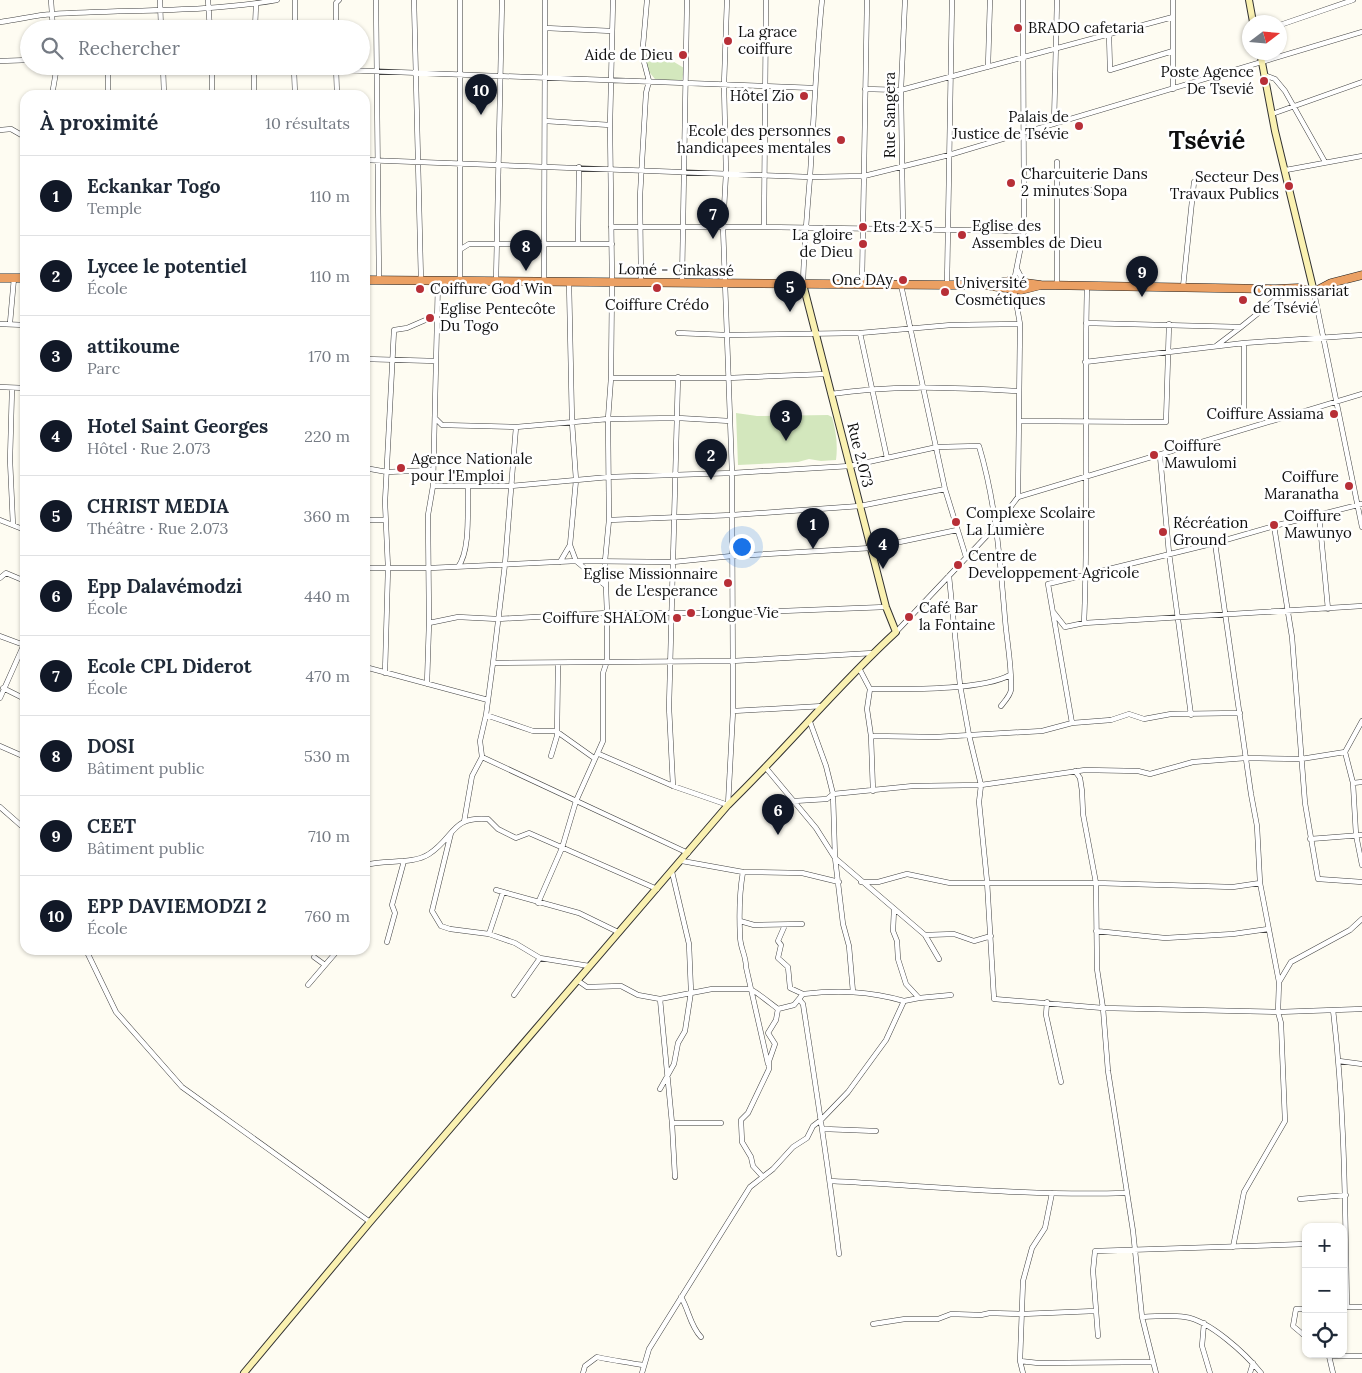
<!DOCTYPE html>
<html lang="fr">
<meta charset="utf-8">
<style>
:root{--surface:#fff;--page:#f6f6f7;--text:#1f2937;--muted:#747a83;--line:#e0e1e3;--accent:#111827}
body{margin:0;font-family:Lora,serif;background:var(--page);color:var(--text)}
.controls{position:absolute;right:15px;bottom:15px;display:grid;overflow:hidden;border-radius:10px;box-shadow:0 1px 4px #0004}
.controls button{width:45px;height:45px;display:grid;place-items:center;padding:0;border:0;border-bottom:1px solid var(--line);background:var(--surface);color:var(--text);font:25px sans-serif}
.compass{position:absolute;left:1242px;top:15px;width:45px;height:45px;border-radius:50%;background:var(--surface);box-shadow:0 1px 4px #0004;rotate:74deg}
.you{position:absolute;left:741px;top:546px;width:18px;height:18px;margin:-12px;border:4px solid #fff;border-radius:50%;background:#1a73e8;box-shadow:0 0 0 8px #1a73e833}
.badge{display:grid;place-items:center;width:32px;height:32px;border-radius:50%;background:var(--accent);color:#fff;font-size:16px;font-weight:700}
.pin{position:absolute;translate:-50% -41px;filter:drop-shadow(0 1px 2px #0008)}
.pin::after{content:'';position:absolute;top:26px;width:18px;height:15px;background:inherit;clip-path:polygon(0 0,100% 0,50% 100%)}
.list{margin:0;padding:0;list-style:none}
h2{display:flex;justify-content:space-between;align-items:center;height:65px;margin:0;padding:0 20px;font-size:21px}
h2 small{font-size:16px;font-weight:400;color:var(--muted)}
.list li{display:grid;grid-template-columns:32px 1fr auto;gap:15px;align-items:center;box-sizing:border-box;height:80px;padding:0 20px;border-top:1px solid var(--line)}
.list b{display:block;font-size:19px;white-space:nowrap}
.list p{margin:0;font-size:16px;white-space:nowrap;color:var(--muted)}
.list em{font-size:16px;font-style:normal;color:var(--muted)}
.icon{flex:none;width:28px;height:28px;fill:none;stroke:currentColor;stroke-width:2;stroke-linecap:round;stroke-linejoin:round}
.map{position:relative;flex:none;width:1362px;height:1373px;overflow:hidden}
.search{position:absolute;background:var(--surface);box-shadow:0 1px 4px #0004;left:20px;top:20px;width:350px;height:55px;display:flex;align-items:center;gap:12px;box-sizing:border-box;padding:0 18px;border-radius:28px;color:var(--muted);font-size:19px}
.panel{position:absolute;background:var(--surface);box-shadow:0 1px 4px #0004;left:20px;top:90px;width:350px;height:865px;border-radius:15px}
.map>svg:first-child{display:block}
.green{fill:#d3e7bd}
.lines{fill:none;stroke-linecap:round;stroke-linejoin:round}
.street-casing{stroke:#424242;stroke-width:5.5}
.secondary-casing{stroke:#313131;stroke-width:8}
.highway-casing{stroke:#202020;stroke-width:9}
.street{stroke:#fff;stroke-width:4.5}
.secondary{stroke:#faf1b1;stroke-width:6}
.highway{stroke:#eba063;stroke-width:8}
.poi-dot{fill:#b72f37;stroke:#fff;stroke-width:2}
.labels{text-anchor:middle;stroke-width:5;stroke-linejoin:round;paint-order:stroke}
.poi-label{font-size:15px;fill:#0f0f0f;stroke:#fff;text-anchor:start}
.street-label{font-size:15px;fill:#0f0f0f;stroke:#fff}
.town-label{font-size:25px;font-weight:bold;fill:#0f0f0f;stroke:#fff}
</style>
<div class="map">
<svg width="1362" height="1373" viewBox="0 0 1362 1373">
<rect width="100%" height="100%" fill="#fefcf2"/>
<path class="green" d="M656 51 684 68 682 81 655 79 645 67V56Z
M736 413 757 416 828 415 832 417C836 431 838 445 836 460L821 461 809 459 798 462 738 465Z"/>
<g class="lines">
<g class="street-casing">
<path id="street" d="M51 0 53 29
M160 0 161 29
M208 0 210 29
M376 0 379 281
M414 0 421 281
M460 0V281
M0 22C18 20 35 15 53 14 127 9 203 13 277 0
M1280 25 1353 0
M545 28 612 31
M255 29 256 4
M295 29V0
M336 29V3L339 0
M1109 34 1110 70 1173 51
M0 61 29 60
M108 66V95
M163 66 164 95
M212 66V95
M238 66 814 88
M336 66 337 95
M988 67 990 0
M294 68 295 95
M1264 75 1275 79 1285 91 1325 162
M865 89 901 90 1173 17
M1173 89V0
M52 95 57 66
M254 95V66
M1272 114 1362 82
M545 121 610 125
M1054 124 1057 0
M0 130 11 129 25 137
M365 160 810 177 864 176 949 155 1362 32
M1286 170 1362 156
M1057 191 1112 189
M611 227H764L1024 231
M764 227 766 0
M903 230 901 90 905 0
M578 243 579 167
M461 249 469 244H612
M1017 269 1023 281
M438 281 433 486 428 515 429 623 458 617 498 619 607 613H732L886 607
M1014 281 1024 231 1023 0
M496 282 502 0
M544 282 545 0
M569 282 572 422 576 480 570 545 576 561 606 586
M641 282 640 196 646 93 649 81 644 62 643 46 647 0
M682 283 687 0
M803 284C804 247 807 213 810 177 814 118 816 59 822 0
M862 284 867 0
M901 285 945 489 966 557
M947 285 952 0
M1057 285V162
M1183 287 1194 182
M1014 290 1020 324 1018 497
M1314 292 1362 527
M10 323 14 278
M1086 323 1241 327 1287 290
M0 324 25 325
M678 333 727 335 860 333 951 325 1020 324
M860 333 887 458
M1244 343V408
M1216 346 1241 327
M365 359 436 361
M1085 362 1244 343 1362 335
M611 378H728L826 374
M0 387 25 388
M12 389 10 460 13 525
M831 394C895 384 954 388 1018 391
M435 418 442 425 516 427 608 419 678 418 730 421
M1019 421 1166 422 1169 324
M1160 456 1169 553 1191 715
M365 468 387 472 433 470
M433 486H511L609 477 732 473 850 466 937 447 979 446C996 503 1000 560 1005 619 1007 643 1012 666 1011 690 1010 696 1004 702 1001 706
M1362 504 1274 526 1292 637 1305 803 1318 879 1362 882
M1319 514 1328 609
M0 520 25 530
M365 520H385
M609 520 732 515 860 506 945 489
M1215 543 1251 794 1257 826 1260 883 1279 982
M560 562 570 545
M458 567C471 550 467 508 468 486
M365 568H430L576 561 673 562 732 556 871 548 957 530
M949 576 960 685 969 735 981 785 979 802 987 881 994 999 1103 1008 1108 1071 1133 1231 1142 1317 1156 1373
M0 578 6 573 25 581
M1054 613 1065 627 1084 623 1362 606
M1084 623C1089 511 1084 398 1087 286
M896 632 997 525 1018 497 1362 394
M0 636 24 645
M493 663 505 564 516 427
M365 667 488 700
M859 668 870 689 867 709 871 736 873 791
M385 673 388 568 385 502 394 330 407 328 437 315
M427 684 429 623
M3 688 25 699
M870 689C904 689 981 691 1010 675
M0 698 25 642
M733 711 823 706
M486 715 533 731H556L594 758
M1362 721 1345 752 1353 783 1356 835 1362 865
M810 722 826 766 833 794 835 858 843 924 849 946 853 992
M1072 723 1048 584 1215 543 1274 526
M871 736 936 737 1042 731 1072 723 1111 720 1129 714 1144 719 1171 714 1240 713
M0 746 25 757
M599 754 673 786 728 805 733 711 732 473 723 227 726 173 724 85 727 0
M551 756 557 736 558 663
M482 757 688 853
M766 768 816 828 835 858 925 935 954 934 974 941 991 936
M1075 771 1080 778 1082 791 1083 814 1096 883 1097 969 1103 1008 1278 1012 1362 1009
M1353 783 1362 782
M673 786 669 707 678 377
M794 801 827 799 833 794 913 786 981 785 1085 770 1138 771 1150 774 1193 762 1246 758 1301 759 1345 752
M0 807 25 829
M464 822 472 776 482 757 480 741 486 715 493 663 732 661 873 653
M451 833 432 911 441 926 450 929 489 934 515 943 540 958 589 966
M1310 839 1362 835
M682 861 743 872 802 873 839 882
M365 865C386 859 412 865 429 854 455 837 451 816 488 819L498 829 516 838 529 833 657 889
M743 872C739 894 739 914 740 936 740 948 746 955 746 967L768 1064
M861 882H878L907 874 950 883H1096L1233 887 1260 883
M496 890 579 913 618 932
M538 903 562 848 576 801 603 741V673L607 661V613L605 561 609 520 608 419 611 378 612 282 610 125 613 0
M740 921 754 925 802 924
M785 925 778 941 781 945 778 958 788 967 790 988 803 994
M1096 931 1165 938 1233 934 1268 929
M489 934 503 892
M925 935 939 959
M387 942 395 913 392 905 404 861
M86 950 116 1012 182 1087 370 1222
M314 957 325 965
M577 980 587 987 621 986 638 995 660 999 712 989H750C753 989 775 1007 778 1009L776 1020 768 1033 775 1044 769 1061V1069L748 1113 741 1120 742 1142 751 1157 753 1166 763 1177
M308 985 338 950
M514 995 540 958
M919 998 951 995
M660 999 672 1123H721
M799 999 803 1004C816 1088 829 1170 839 1254
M1047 1002 1046 1015 1061 1082
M778 1009 794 1005 803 994C838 990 869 991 904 1001
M1333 1010C1345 1109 1345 1207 1347 1307
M1339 1061 1362 1064
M660 1089 674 1064 678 1043 685 1031 691 992 689 944 672 872
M672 1123 675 1177
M824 1129 876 1131
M831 1181C929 1186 1027 1196 1125 1193
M1052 1193 1045 1228 1032 1248 1023 1281 1020 1361 1038 1363 1153 1362
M1300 1199 1346 1195
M1233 1247 1244 1192 1285 1121 1281 1023 1278 1012 1279 982 1291 962 1350 930 1362 919
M681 1297C689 1310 690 1326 701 1337
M1343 1307H1362
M1306 1309H1296L1293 1326 1306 1337
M1142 1317C1156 1316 1171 1315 1185 1317 1209 1320 1246 1354 1261 1373
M1204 1323 1202 1346 1210 1373
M873 1324 905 1319H938L951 1314 981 1315 990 1313 1022 1314 1095 1311
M1098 1336 1093 1271 1095 1251 1306 1244
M1326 1354 1329 1356H1362
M1329 1356 1333 1373
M1020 1361 1023 1373
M583 1373 585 1366 597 1357C600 1358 641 1365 644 1365
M642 1373 649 1349 750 1187 773 1169 793 1147 807 1138 813 1126 821 1120 848 1092 886 1040 904 1001 919 998 906 984 898 959 897 941 893 931 894 909
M1250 1373 1253 1363"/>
</g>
<g class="secondary-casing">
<path id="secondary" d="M1249 0 1253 22
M1260 52 1275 131 1314 292
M244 1373 370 1222 728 805C786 749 837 686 896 632L886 607 803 284"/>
</g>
<g class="highway-casing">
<path id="highway" d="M0 278H25
M365 280 947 285H987L1010 281 1041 285 1276 289 1298 288 1314 292 1331 283 1362 275
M991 286 1021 290 1041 285"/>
</g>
<use href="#street" class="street"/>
<use href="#secondary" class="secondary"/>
<use href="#highway" class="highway"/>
</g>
<g class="poi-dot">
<circle cx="1018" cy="28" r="5"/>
<circle cx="728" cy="41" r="5"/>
<circle cx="683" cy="55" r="5"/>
<circle cx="1264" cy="81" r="5"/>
<circle cx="804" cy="96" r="5"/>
<circle cx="1079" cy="126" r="5"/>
<circle cx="841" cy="140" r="5"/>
<circle cx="1011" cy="183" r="5"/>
<circle cx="1289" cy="186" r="5"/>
<circle cx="863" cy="227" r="5"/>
<circle cx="962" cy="235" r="5"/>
<circle cx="863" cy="244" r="5"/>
<circle cx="903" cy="280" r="5"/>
<circle cx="657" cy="288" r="5"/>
<circle cx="420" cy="289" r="5"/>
<circle cx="945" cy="292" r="5"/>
<circle cx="1243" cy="300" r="5"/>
<circle cx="430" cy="318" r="5"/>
<circle cx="1334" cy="414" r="5"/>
<circle cx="1154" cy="455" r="5"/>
<circle cx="401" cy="468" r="5"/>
<circle cx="1349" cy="486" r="5"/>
<circle cx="956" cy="522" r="5"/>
<circle cx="1274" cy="525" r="5"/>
<circle cx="1163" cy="532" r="5"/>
<circle cx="958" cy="565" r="5"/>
<circle cx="728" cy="583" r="5"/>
<circle cx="691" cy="613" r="5"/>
<circle cx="909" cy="617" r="5"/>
<circle cx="677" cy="618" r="5"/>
</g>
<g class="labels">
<g class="poi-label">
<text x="1028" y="33">BRADO cafetaria</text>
<text x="738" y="37">La grace<tspan x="738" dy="17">coiffure</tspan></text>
<text x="673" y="60" text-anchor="end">Aide de Dieu</text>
<text x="1254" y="77" text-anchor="end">Poste Agence<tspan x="1254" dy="17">De Tsevié</tspan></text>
<text x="794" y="101" text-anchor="end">Hôtel Zio</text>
<text x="1069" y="122" text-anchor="end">Palais de<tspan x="1069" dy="17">Justice de Tsévie</tspan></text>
<text x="831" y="136" text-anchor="end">Ecole des personnes<tspan x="831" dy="17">handicapees mentales</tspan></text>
<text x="1021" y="179">Charcuiterie Dans<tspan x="1021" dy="17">2 minutes Sopa</tspan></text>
<text x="1279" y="182" text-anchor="end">Secteur Des<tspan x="1279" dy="17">Travaux Publics</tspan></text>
<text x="972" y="231">Eglise des<tspan x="972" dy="17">Assembles de Dieu</tspan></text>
<text x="873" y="232">Ets 2 X 5</text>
<text x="853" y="240" text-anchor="end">La gloire<tspan x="853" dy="17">de Dieu</tspan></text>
<text x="893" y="285" text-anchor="end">One DAy</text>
<text x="955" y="288">Université<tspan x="955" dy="17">Cosmétiques</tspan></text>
<text x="430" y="294">Coiffure God Win</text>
<text x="1253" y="296">Commissariat<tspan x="1253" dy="17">de Tsévié</tspan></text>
<text x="657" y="310" text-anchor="middle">Coiffure Crédo</text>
<text x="440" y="314">Eglise Pentecôte<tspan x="440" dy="17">Du Togo</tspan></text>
<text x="1324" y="419" text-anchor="end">Coiffure Assiama</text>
<text x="1164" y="451">Coiffure<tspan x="1164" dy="17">Mawulomi</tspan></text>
<text x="411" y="464">Agence Nationale<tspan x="411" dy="17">pour l'Emploi</tspan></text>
<text x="1339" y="482" text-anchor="end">Coiffure<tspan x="1339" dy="17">Maranatha</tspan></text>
<text x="966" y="518">Complexe Scolaire<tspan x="966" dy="17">La Lumière</tspan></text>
<text x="1284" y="521">Coiffure<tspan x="1284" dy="17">Mawunyo</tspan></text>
<text x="1173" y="528">Récréation<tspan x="1173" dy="17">Ground</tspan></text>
<text x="968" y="561">Centre de<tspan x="968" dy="17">Developpement Agricole</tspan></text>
<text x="718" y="579" text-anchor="end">Eglise Missionnaire<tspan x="718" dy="17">de L'esperance</tspan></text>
<text x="919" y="613">Café Bar<tspan x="919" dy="17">la Fontaine</tspan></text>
<text x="701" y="618">Longue Vie</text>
<text x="667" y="623" text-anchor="end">Coiffure SHALOM</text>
</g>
<g class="street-label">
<text transform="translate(890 115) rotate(-90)" y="5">Rue Sangera</text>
<text transform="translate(676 270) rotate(1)" y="5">Lomé - Cinkassé</text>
<text transform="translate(860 455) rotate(76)" y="5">Rue 2.073</text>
</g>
<g class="town-label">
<text x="1207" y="149">Tsévié</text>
</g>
</g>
</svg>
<div class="controls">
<button>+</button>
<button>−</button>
<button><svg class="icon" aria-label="locate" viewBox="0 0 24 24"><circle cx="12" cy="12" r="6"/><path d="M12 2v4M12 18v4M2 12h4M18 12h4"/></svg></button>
</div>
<svg class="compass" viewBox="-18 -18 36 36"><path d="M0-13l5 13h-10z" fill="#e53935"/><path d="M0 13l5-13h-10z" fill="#747a83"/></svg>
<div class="you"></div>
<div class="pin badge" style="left:813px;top:549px">1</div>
<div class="pin badge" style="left:711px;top:480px">2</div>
<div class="pin badge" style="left:786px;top:441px">3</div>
<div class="pin badge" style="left:883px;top:569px">4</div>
<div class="pin badge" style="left:790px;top:312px">5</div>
<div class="pin badge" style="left:778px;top:835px">6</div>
<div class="pin badge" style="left:713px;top:239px">7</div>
<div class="pin badge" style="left:526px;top:271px">8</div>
<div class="pin badge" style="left:1142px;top:297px">9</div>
<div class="pin badge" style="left:481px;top:115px">10</div>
<div class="search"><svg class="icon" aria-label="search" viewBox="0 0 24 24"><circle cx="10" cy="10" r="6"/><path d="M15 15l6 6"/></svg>Rechercher</div>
<section class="panel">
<h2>À proximité<small>10 résultats</small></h2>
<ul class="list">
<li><span class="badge">1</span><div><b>Eckankar Togo</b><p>Temple</p></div><em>110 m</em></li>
<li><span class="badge">2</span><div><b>Lycee le potentiel</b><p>École</p></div><em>110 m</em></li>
<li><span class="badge">3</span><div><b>attikoume</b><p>Parc</p></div><em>170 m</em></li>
<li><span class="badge">4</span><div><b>Hotel Saint Georges</b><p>Hôtel · Rue 2.073</p></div><em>220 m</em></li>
<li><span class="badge">5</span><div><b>CHRIST MEDIA</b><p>Théâtre · Rue 2.073</p></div><em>360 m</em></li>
<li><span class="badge">6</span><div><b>Epp Dalavémodzi</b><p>École</p></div><em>440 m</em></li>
<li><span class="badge">7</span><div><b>Ecole CPL Diderot</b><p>École</p></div><em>470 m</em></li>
<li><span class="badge">8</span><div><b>DOSI</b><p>Bâtiment public</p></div><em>530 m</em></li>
<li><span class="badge">9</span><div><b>CEET</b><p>Bâtiment public</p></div><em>710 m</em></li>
<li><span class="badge">10</span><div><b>EPP DAVIEMODZI 2</b><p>École</p></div><em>760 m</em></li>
</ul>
</section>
</div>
